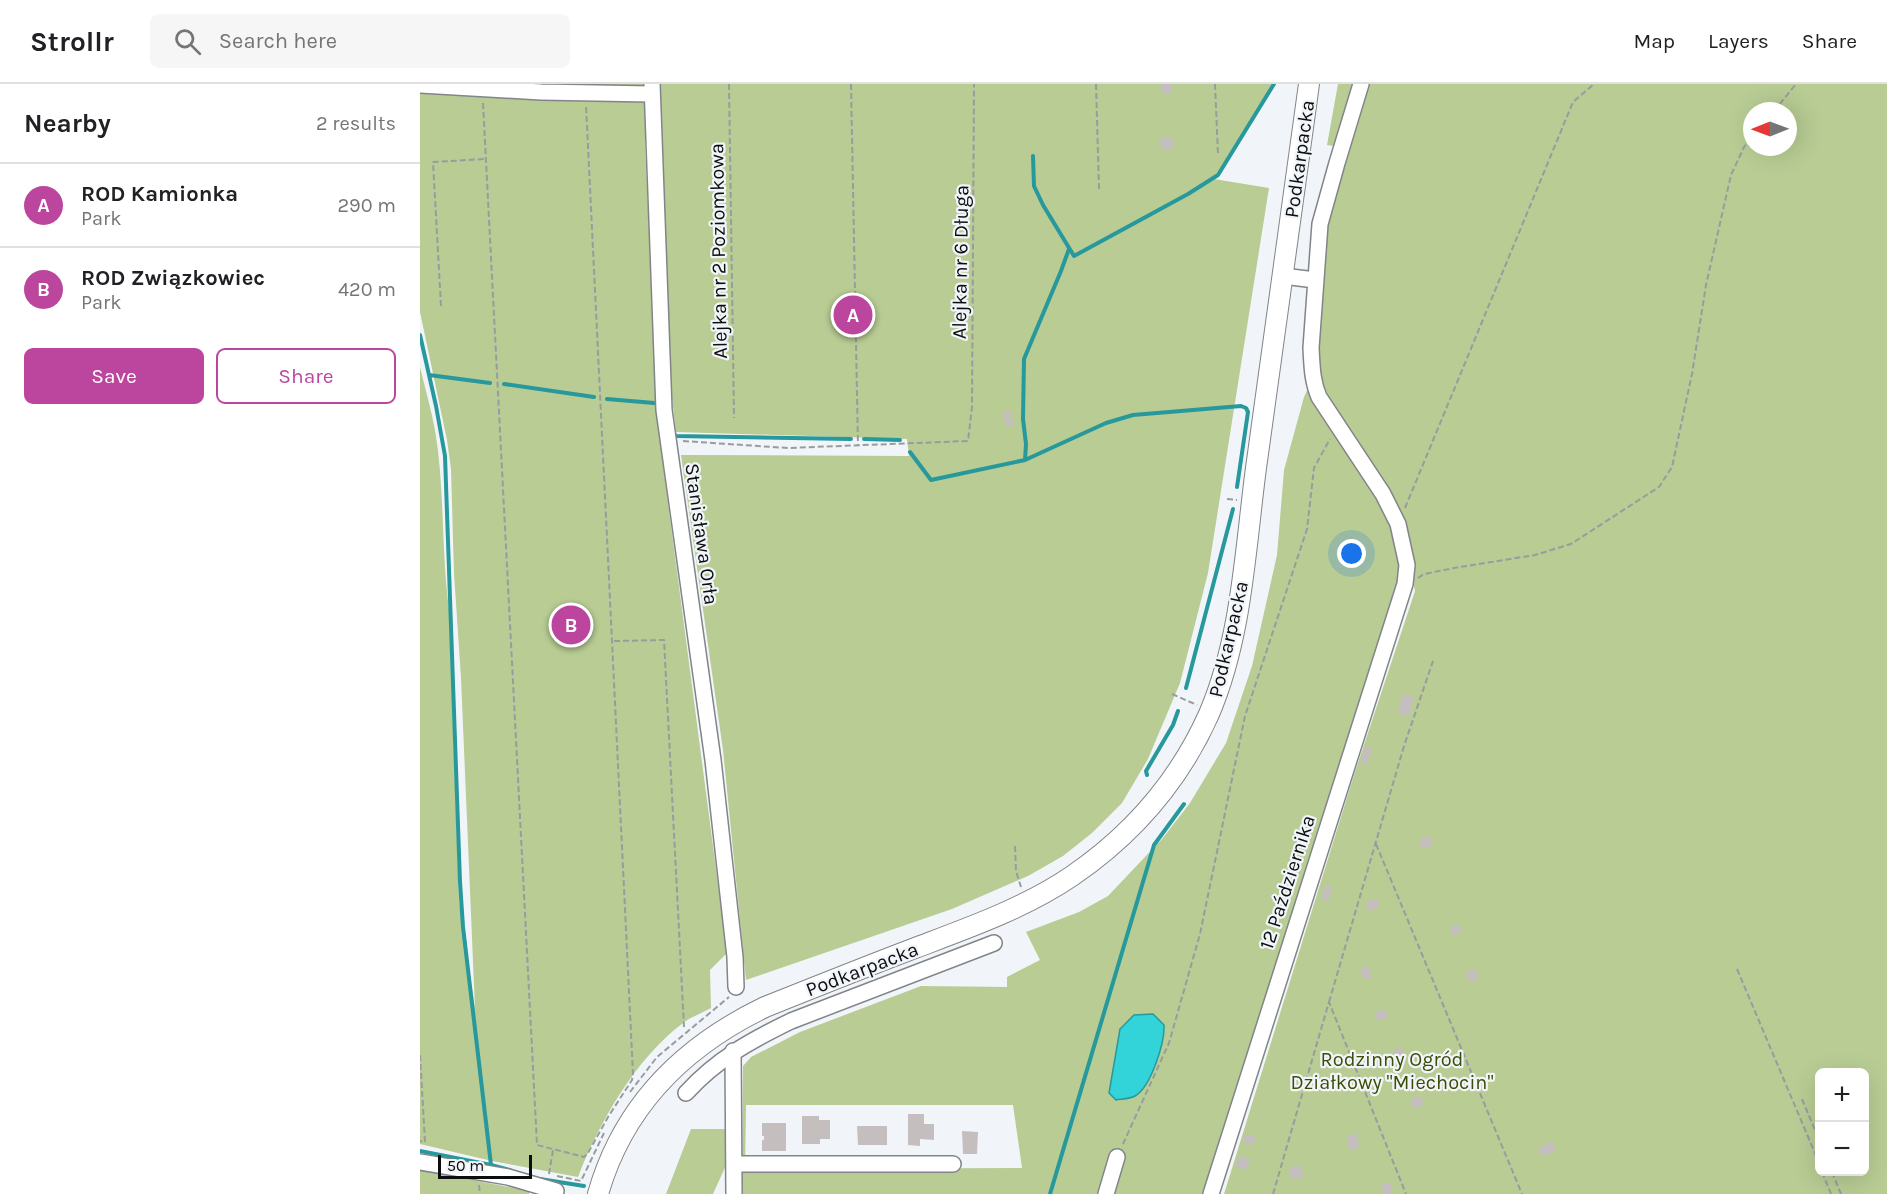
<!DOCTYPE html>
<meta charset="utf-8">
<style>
:root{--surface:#fff;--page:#f6f6f6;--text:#202124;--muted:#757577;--line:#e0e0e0;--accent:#bc469e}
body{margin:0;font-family:Karla,sans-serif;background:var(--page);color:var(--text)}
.controls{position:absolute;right:18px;bottom:18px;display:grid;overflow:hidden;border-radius:9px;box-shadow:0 6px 24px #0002}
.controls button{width:54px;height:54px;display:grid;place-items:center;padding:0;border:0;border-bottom:2px solid var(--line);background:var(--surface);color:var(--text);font:30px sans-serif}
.compass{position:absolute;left:1323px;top:18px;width:54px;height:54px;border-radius:50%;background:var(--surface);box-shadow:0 6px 24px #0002;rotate:269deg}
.scale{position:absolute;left:18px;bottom:15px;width:94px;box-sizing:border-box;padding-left:6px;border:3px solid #0c0d0f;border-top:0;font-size:16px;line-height:21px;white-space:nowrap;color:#0c0d0f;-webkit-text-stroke:4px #f1f5f9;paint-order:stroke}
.you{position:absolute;left:932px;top:470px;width:21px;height:21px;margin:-15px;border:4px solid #fff;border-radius:50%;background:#1a73e8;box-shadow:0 0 0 9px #1a73e833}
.badge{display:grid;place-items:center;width:39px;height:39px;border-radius:50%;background:var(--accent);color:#fff;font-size:20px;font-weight:700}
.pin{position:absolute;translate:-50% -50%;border:3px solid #fff;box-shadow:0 2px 6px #0006}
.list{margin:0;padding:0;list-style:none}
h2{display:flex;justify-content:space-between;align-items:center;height:78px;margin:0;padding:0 24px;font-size:26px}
h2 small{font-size:20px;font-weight:400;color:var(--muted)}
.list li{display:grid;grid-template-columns:39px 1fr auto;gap:18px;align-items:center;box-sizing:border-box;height:84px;padding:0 24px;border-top:2px solid var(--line)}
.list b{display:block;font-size:22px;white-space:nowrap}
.list p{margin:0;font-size:20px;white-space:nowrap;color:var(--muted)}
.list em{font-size:20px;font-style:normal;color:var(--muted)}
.actions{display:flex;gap:12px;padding:18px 24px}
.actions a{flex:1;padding:14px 0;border:2px solid var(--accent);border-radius:9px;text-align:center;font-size:21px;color:var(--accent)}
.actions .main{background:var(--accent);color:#fff}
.icon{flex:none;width:33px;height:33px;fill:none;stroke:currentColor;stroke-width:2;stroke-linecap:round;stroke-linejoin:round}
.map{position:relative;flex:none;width:1467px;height:1110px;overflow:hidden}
header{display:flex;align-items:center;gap:36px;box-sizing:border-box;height:84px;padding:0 30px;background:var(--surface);border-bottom:2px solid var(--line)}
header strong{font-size:28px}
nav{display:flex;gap:33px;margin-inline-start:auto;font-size:21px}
.search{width:420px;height:54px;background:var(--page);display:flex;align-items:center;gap:15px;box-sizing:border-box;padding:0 21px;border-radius:9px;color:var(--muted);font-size:22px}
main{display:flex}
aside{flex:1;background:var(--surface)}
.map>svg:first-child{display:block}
.green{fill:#b8cc94;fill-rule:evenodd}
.water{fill:#32d3d9;stroke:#27989c;stroke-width:1.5}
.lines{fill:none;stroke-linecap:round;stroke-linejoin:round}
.stream{stroke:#27989c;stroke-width:4}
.building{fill:#c5bebe}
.minor-casing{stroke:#818589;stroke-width:18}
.major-casing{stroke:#818589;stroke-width:22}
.path{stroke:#999c9f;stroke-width:2;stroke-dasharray:6 3;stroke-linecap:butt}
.minor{stroke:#fff;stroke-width:15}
.major{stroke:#fff;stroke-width:20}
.labels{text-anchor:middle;stroke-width:4.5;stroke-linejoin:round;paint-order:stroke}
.street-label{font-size:20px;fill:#0c0d0f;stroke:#f1f5f9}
.park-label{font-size:20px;fill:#3b4d05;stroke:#f1f5f9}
</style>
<header>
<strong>Strollr</strong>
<div class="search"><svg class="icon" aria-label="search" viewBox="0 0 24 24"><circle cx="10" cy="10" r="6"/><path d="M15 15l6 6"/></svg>Search here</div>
<nav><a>Map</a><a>Layers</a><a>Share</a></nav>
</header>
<main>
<aside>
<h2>Nearby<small>2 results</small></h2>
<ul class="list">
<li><span class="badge">A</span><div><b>ROD Kamionka</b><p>Park</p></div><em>290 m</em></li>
<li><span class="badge">B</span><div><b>ROD Związkowiec</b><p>Park</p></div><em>420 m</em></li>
</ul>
<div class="actions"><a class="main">Save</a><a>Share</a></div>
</aside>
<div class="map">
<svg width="1467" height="1110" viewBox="0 0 1467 1110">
<rect width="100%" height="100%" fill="#f1f5f9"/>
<path class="green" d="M0 0H225V62L239 350 307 869 290 886 291 924C282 929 271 933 263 939 215 975 179 1039 158 1093L72 1077 0 1060V283C5 304 11 325 15 346 25 405 21 466 29 525L39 817 55 925 41 594 34 489 31 385 27 356 0 228Z
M239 0H852L794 95 849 104 788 489 760 599 728 675 702 719 672 749 643 772 608 792 532 825 326 896 303 666 261 371 489 372 487 355 256 348 249 289Z
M918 0H1467V1110H804L934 691 995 507 987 470 785 1110H322L323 982 331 973 380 948 501 902 587 903V893L620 876 606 848 659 828 688 812 742 755 770 719 806 659 832 582 857 471 864 386 884 313 899 280 902 159 919 55 914 62 907 61ZM1332 27H1368V63H1332ZM1400 988H1444V1088H1400ZM326 1021H593L602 1084 325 1085Z
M271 1045H308V1077L293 1110H246Z
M0 1086 109 1107V1110H0Z"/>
<path class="water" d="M733 930 744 941C745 958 731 1003 715 1012 710 1015 702 1015 696 1016L689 1009 700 945 714 931Z"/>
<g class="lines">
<path class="stream" d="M613 72 614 102 623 121 654 172 768 110 798 91 854 0
M0 251 16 322 25 372 40 798 43 843 71 1081
M9 291 70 299
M84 300 174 313
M187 315 234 319
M254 349 255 352 431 355
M444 355 480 356
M490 368 511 396 605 376 686 339 713 331 821 322 826 324 828 328 817 403
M605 376 606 360 603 335 604 275 641 187 649 165
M766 604 813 425
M727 691 726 687 753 641 758 627
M0 1067 71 1081 90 1086
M120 1095 164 1102
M630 1110 734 761 764 720"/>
</g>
<path class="building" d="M741 0H751L752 9H741Z
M740 53H753V66H741Z
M594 327V330H590V335L593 334V341H585L584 328Z
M983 610 994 613 989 632 978 629Z
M944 663 952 665 947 681 941 679Z
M1010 752 1013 761 1002 765 999 756Z
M905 801 912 803 909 817 901 815Z
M957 815 960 823 949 827 946 818Z
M1039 840 1042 848 1033 852 1030 843Z
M948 882 952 893 944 896 940 885Z
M1056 884 1059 895 1049 898 1046 888Z
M965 925 968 933 957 937 954 929Z
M982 963 987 977 979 981 973 967Z
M1000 1012 1004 1021 994 1025 990 1016Z
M488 1030H504V1040H514V1056L500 1055V1062L488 1061Z
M382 1032H399V1036H410V1055H400V1060H382Z
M342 1039H366V1067H342V1056H344V1052H342Z
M437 1042H467V1061H438Z
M542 1047 558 1048 557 1070H543Z
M825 1050 836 1053 833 1061 823 1058Z
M937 1050 939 1064 929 1066 927 1052Z
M1132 1058 1136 1067 1122 1072 1118 1064Z
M819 1072 830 1075 827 1086 816 1083Z
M882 1082 883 1094 871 1095 870 1083Z
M971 1099 972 1110H963L962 1100Z"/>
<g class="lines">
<g class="minor-casing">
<path id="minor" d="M232 0 244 326 293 676 315 873 316 903
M0 1 121 8 231 10
M863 192 895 196
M313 967 314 1110
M266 1009C297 975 330 957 371 937L574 859
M0 1078 88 1093 136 1107
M315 1080H533
M686 1110 697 1073
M791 1110 985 500 987 481 978 440 963 410 899 313C892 297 892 281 891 264L900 140 917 79 941 0"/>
</g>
<g class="major-casing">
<path id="major" d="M178 1110C203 1022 264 962 345 923 395 903 445 883 495 864 548 844 605 824 652 792 712 751 759 697 789 630 822 553 825 467 836 384 854 256 872 128 889 0"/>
</g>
<path class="path" d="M309 0 314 334
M431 0 438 362
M676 0 679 105
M795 0 798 70
M63 19 117 1061 164 1073 168 1069 188 1033 212 996 213 990 166 21
M1354 27 1376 0
M21 222 13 78 65 75
M263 357 368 364 548 357 552 323 554 0
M807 415 817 416
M985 424 1153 18 1174 0
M998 494 1004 490 1034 484 1115 471 1151 460 1239 403 1252 383 1272 290 1286 201 1311 91 1324 63 1332 53
M194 557 244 556 264 943
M752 610 777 621
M956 760 1102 1110
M595 762 596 787 601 803
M1317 885 1400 1081
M909 918 984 662 1013 577
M0 971 5 1058 0 1057
M210 1008 237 973 309 913
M1382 1015 1400 1058
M703 1060 749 959 780 850 825 632 887 445 894 384 910 355
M1402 1088 1411 1110
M1412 1088 1421 1110
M129 1090 133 1066
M137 1092 161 1097 184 1049
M59 1101 60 1110
M853 1110 909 918 986 1110"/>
<use href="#minor" class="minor"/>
<use href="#major" class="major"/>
</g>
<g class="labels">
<g class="street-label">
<text transform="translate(879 75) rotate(-82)" y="7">Podkarpacka</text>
<text transform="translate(298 167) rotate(-91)" y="7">Alejka nr 2 Poziomkowa</text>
<text transform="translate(540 178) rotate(-89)" y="7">Alejka nr 6 Długa</text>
<text transform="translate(282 450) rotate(82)" y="7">Stanisława Orła</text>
<text transform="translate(808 555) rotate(-77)" y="7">Podkarpacka</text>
<text transform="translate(867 798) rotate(-72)" y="7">12 Października</text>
<text transform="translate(442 885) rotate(-21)" y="7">Podkarpacka</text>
</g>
<g class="park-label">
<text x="972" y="982">Rodzinny Ogród<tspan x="972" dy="23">Działkowy "Miechocin"</tspan></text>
</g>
</g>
</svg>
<div class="controls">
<button>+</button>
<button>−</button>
</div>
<svg class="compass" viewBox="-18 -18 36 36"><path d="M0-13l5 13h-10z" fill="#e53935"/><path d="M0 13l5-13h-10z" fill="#757577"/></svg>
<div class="scale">50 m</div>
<div class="you"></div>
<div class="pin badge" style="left:433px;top:231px">A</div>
<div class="pin badge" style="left:151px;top:541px">B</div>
</div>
</main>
